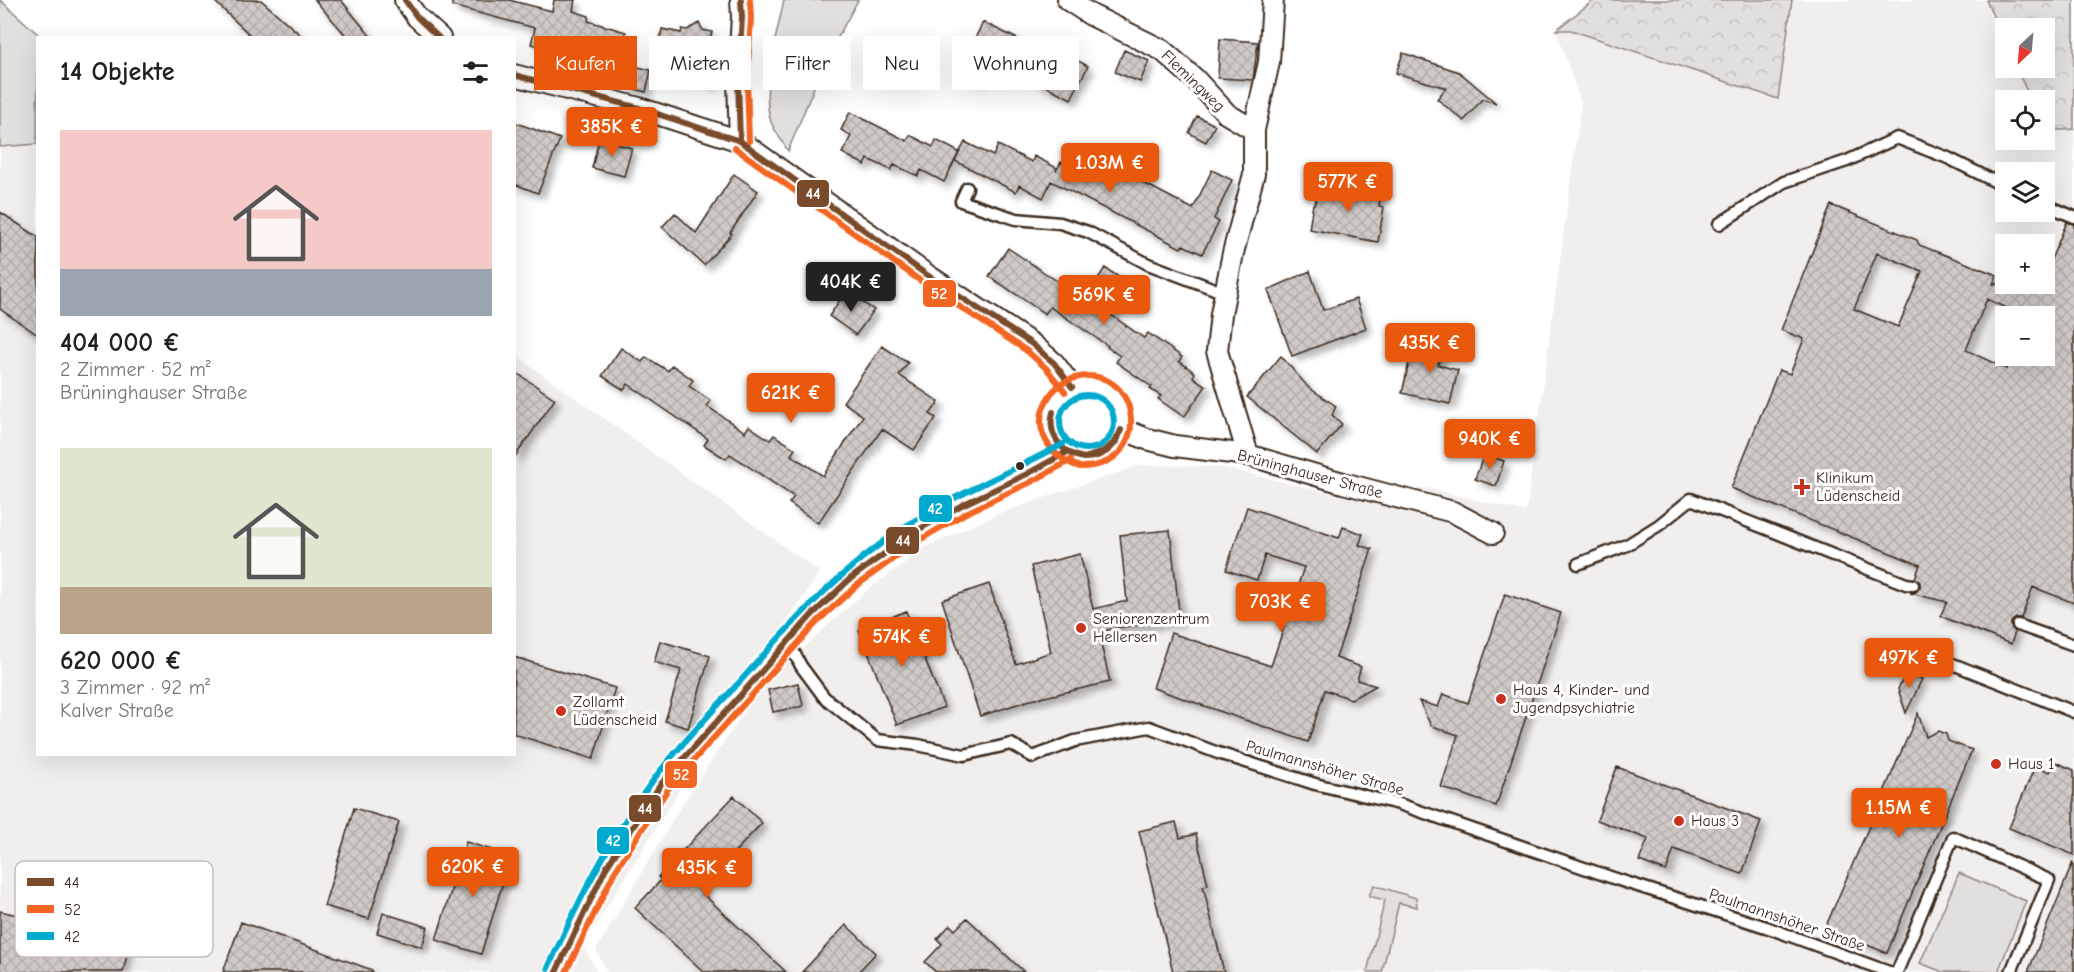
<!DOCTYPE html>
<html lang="de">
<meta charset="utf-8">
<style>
:root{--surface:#fff;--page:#f2f2f2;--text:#202124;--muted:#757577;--accent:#ea580c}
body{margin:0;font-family:"Comic Neue",sans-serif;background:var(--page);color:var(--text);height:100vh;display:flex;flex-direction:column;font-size:22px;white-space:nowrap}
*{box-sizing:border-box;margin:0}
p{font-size:20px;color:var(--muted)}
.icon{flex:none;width:33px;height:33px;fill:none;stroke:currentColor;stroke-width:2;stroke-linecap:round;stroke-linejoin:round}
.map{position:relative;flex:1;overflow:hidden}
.panel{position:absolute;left:36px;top:36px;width:480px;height:720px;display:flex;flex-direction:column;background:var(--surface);border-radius:0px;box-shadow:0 6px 24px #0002}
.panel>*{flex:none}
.hud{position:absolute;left:534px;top:36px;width:570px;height:54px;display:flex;gap:12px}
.needle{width:39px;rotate:206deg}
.controls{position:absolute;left:1995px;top:18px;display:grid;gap:12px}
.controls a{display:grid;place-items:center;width:60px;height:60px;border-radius:0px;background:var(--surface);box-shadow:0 6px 24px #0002;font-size:30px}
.price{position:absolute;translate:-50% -51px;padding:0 14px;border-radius:6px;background:var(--accent);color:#fff;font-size:20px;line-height:39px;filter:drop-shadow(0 2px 3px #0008)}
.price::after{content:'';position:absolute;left:50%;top:36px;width:18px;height:14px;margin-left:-9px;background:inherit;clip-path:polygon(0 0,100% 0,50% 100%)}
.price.selected{background:#222;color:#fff}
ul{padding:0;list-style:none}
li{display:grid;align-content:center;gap:12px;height:318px;padding:0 24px}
li span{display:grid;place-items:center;height:186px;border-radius:0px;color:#555}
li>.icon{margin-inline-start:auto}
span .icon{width:108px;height:108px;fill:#fffc;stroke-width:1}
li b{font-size:26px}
h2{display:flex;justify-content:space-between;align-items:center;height:72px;padding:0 24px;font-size:26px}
.chip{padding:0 21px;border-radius:0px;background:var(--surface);box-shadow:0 6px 24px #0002;font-size:21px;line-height:54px}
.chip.selected{background:var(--accent);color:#fff}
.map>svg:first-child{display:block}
.built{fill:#f1efee;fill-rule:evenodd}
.green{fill:#e2e0de;stroke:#8e857e;stroke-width:1.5}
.forest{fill:url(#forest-crowns);stroke:#8e857e;stroke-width:1.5}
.building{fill:url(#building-cross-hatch);stroke:#3b2a1e;stroke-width:1.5;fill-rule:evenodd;filter:url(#shadow)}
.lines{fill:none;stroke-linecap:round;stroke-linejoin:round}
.lane-casing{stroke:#3b2a1e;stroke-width:15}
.street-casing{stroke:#3b2a1e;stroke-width:24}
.lane{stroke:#fff;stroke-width:10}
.street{stroke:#fff;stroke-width:20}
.bus-1-casing{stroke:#fff;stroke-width:10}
.bus-2-casing{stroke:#fff;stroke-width:10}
.bus-3-casing{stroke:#fff;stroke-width:10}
.bus-1{stroke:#7a4b2a;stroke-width:6}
.bus-2{stroke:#f26522;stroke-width:6}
.bus-3{stroke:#00a9ce;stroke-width:6}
.bus-dot{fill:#3b2a1e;stroke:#fff;stroke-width:2}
.poi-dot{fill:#c8321e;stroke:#fff;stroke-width:2}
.labels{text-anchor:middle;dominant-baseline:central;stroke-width:6;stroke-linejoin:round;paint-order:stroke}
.street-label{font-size:16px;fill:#3b2a1e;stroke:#fff}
.poi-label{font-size:16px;fill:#3b2a1e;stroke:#fff;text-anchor:start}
.key{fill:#fff;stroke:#c4bfbc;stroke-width:1.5}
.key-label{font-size:16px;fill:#3b2a1e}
.line-badge{stroke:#fff;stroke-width:2}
.badge-label{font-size:16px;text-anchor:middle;font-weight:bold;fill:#fff}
</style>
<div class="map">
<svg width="2074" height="972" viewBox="0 0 2074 972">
<defs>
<pattern id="forest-crowns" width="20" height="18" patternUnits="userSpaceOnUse" patternTransform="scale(1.5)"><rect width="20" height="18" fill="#e2e0de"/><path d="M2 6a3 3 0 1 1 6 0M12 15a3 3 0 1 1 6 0" fill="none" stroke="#c3c0be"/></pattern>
<pattern id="building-cross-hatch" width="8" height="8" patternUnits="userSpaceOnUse" patternTransform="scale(1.5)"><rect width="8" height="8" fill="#cfcac7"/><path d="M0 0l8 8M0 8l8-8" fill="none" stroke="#b3aeaa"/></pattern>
<filter id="shadow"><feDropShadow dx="5.5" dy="5.5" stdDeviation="3" flood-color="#0004"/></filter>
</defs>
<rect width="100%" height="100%" fill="#fff"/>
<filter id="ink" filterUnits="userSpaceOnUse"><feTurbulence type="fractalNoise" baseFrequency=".0167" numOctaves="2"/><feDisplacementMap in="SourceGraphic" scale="12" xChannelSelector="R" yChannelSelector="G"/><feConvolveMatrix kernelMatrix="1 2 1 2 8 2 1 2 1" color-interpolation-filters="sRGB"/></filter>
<g filter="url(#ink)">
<path class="built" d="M1594,0H2074V972H607L596,950L683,803L762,685L865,592L926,547L1000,513L1140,465L1221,467L1358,500L1427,488L1526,512L1581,104L1556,30ZM2006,28H2044V68H2006ZM2006,100H2044V140H2006ZM2006,172H2044V212H2006ZM2006,244H2044V284H2006ZM2006,316H2044V356H2006Z
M37,144L38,754H514L515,355L820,572L758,664L583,945L597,972H0V147Z"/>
<path class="green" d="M0,0L41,37L38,38L37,144L0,147Z
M784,0H858L824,63L788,151C783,142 775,132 771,122C760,87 777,35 784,0Z
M1959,873L2026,901L1998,972H1943L1920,963Z
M1374,885L1416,898L1417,907L1399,903L1382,972H1367L1385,900L1369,896Z"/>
<path class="forest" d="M1594,0H1792L1778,99L1571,30H1556Z
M1986,0H2074V129L2045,131L2044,100H2031L2016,68H2044V28H2006L2005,44Z"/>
<path class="building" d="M213,0H261L304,38H253Z
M315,0H341L372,38H348Z
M452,0H509L552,11L554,0H575L573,11L589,16L588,21L626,32L617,65L531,44L535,28L452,6Z
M983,22L1038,49L1042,42L1088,66L1071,99L1003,64L996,78L983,71L978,80L959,71Z
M699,23L703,30L712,32L710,40L714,47L708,51L704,69L713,84L652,72L662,29L681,33L682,29L687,30Z
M1220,39L1258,42L1253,80L1218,78Z
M1124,50L1149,61L1140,82L1115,72Z
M1403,53L1459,72L1496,103L1482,99L1464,121L1437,99L1446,88L1396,73Z
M630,65L651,70L646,92L623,86Z
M850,112L907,141L910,135L933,147L936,140L959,152L944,182L921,170L918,176L894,165L891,170L868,159L865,165L842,153L851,136L841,130Z
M1197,116L1215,125L1206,142L1189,133Z
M514,122L560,139L538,193L514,184Z
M599,139L632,148L624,176L592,168Z
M965,142L993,156L998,145L1032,162L1034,156L1057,168L1056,171L1061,162L1098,181L1108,164L1193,209L1212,170L1232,180L1214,219L1219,222L1202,254L1183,245L1181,248L1051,181L1043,198L1019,185L1016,192L955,161Z
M734,174L758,191L730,233L732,234L704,265L662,227L675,213L696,233Z
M1326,184L1381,194L1379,206L1384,207L1378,242L1309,229L1313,204H1315L1317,195L1324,196Z
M1831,205L1917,240L1919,245L1997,275L1993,284H2019L2038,291L2041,284H2044V276L2067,222L2074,224V603L2033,587L2021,618H2016L2011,622V627L2015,632L2011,644L1940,616L1947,602L1910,593L1916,592L1920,587V582L1915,578L1920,565L1731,488L1779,370L1790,374L1804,339L1781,330ZM1877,253L1922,271L1898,327L1854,309ZM1987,299L2025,316H2044V356H2012L2006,369L1966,350Z
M0,212L38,237V335L0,309Z
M1008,248L1063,285L1068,278L1089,292L1105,268L1131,285L1111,315L1144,338L1148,333L1182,357L1179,361L1195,373L1193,377L1206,386L1184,417L1158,399L1161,396L1150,389L1152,387L1116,362L1120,356L1107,347L1108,346L1050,307L1045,314L989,276Z
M1310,271L1323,310L1356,299L1366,328L1292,356L1268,290Z
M846,291L874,310L856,335L829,316Z
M1418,338L1444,344L1438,365L1458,370L1450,404L1402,393L1410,358L1413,359Z
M882,346L908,363L899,375L939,402L930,414L936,418L914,450L882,429L818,523L789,503L794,497L730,454L726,459L704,445L708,439L628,384L624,390L602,376L621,348L642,362L646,357L668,371L672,365L693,380L689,386L711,401L707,406L745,432L749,426L770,440L774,435L795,449L791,455L823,476L863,416L843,402Z
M1281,356L1308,387L1336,406L1332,415L1342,424L1317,454L1247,397Z
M514,371L555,399L514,458Z
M1484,454L1504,461L1496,486L1475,479Z
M1247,507L1339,538L1343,527L1363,534L1359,545L1372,549L1336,658L1361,667L1357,680L1376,686L1351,699L1325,690L1308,742L1153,688L1171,633L1271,666L1304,567L1265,555L1257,580L1226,570Z
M1170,530L1180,621L1121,627L1098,632L1110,682L1027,701L980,716L942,600L989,584L1016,664L1051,652L1031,566L1080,554L1093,609L1127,601L1120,535Z
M1505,594L1561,613L1496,806L1441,787L1458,735L1431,726L1419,701L1438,707L1443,694L1468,703Z
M906,611L944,707L897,725L859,630Z
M660,641L710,656L688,728L665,721L681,670L654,662Z
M514,657L615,688L593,759L514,734Z
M1906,672L1922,679L1906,713L1898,689Z
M798,683L803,706L773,712L768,690Z
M1918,713L1926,737L1938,731L1946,734L1948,741L1972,750L1887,953L1825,928Z
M2055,762L2074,770V855L2009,828L2035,766L2050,772Z
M1617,767L1761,821L1742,874L1674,849L1666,871L1639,861L1648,839L1597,820Z
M734,796L762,823L699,890L786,972H704L635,908L661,880L658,877Z
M354,808L399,822L369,919L324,906Z
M1176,822L1180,838L1196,834L1208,885L1203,886L1224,972H1173L1139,831Z
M466,842L511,856L481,954L436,940Z
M2073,862L2074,972H2028Z
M0,911L130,941L123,972H0Z
M383,913L428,927L422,947L377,933Z
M967,918L1024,972H936L925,962L942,944L937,939L950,925L955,930Z
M241,922L372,970V972H223Z
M846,925L876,953L858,972H802Z"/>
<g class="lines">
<defs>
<path id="lane" d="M967,188L961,201L1016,219L1060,223L1088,232L1148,264L1225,293
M2044,204L2074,217
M1719,224L1784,182L1847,161L1897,138L1948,158L2006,187
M1578,564L1627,545L1659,525L1691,499L1906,584L1913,585
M2018,625L2074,645
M788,641L801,666L824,697L877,740L918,745L964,755L1011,744L1033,757L1075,741L1149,727L1218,753L1315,784L1399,804L1619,880L1766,927L1889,972
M1945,661L2074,712
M1897,972L1953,837L2049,880L2011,972"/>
<path id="street" d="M405,0L417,17L440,38
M1068,0L1091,15L1162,50L1195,79L1227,114L1254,130
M514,75L639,108L740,141L927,275L1032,344L1054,363L1072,387
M740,141L738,81L742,17L741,0
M1051 422a36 36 0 1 1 72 0a36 36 0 1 1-72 0Z
M1122,429L1147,439L1175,446L1248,455L1343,483L1453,512L1493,533
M1248,455L1217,351L1221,314L1233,253L1254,174V130L1269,62L1273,0
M556,972L593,892L606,868L661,784L772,658L812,615L850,579L911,534L962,505L1027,474L1067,452"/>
</defs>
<use href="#lane" class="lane-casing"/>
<use href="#street" class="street-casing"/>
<use href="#lane" class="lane"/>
<use href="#street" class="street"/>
<defs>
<path id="bus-1" d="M405,0L417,17L439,38
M514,75L639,108L740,141L927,275L1032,344L1054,363L1072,387
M740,141L738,81L742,17L741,0
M1053,412C1047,434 1061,454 1084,458
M1084,458C1102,458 1116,448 1121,430
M1084,458C1101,454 1114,448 1121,430
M556,972L606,868L661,784L812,615L850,579L911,534L962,505L1027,474L1067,452"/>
<path id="bus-2" d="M749,141L747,81L751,18L750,0
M735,148L922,282L1027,351L1047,369L1065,392
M1080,467C1053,459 1032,433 1045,404C1051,391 1060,382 1075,378C1138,361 1157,463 1084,467
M566,972L614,873L668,789L818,621L856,586L916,542L966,513L1031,482L1071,460"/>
<path id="bus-3" d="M1060 422a27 27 0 1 1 54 0a27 27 0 1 1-54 0Z
M548,968C578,902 610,837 654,779C681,743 714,710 744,677C793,621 843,567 906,526C956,494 1011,472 1063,444"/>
</defs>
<use href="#bus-1" class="bus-1-casing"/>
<use href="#bus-2" class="bus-2-casing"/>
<use href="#bus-3" class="bus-3-casing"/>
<use href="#bus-1" class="bus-1"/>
<use href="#bus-2" class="bus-2"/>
<use href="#bus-3" class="bus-3"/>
</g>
</g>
<circle class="bus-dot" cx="1020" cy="466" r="5"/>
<g class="poi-dot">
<path d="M1799 478h6v6h6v6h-6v6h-6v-6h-6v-6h6z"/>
<circle cx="1081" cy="628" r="6"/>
<circle cx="1501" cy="699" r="6"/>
<circle cx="561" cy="711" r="6"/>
<circle cx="1996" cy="764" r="6"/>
<circle cx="1679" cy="821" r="6"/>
</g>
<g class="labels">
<g class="street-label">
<text transform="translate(1193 81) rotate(44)">Flemingweg</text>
<text transform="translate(1310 474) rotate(15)">Brüninghauser Straße</text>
<text transform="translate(1325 768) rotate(16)">Paulmannshöher Straße</text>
<text transform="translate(1787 920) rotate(19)">Paulmannshöher Straße</text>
</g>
<g class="poi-label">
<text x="1816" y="478">Klinikum<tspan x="1816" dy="18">Lüdenscheid</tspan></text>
<text x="1093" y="619">Seniorenzentrum<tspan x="1093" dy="18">Hellersen</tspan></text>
<text x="1513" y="690">Haus 4, Kinder- und<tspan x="1513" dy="18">Jugendpsychiatrie</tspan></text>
<text x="573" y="702">Zollamt<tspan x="573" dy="18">Lüdenscheid</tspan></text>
<text x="2008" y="764">Haus 1</text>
<text x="1691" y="821">Haus 3</text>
</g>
</g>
<rect x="15" y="861" width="198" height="96" rx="9" class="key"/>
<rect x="27" y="878" width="27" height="8" fill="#7a4b2a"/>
<rect x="27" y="905" width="27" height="8" fill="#f26522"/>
<rect x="27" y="932" width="27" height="8" fill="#00a9ce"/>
<g class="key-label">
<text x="64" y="888">44</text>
<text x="64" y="915">52</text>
<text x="64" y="942">42</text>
</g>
<g class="line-badge">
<rect x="796" y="179" width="34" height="29" rx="6" fill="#7a4b2a"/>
<rect x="922" y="279" width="35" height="29" rx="6" fill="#f26522"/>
<rect x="918" y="494" width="35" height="29" rx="6" fill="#00a9ce"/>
<rect x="885" y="526" width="35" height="29" rx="6" fill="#7a4b2a"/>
<rect x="664" y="760" width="34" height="29" rx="6" fill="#f26522"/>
<rect x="628" y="794" width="34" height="29" rx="6" fill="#7a4b2a"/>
<rect x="596" y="826" width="34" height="29" rx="6" fill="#00a9ce"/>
</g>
<g class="badge-label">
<text x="813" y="199">44</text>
<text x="939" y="299">52</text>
<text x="935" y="514">42</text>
<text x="903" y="546">44</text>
<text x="681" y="780">52</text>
<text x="645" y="814">44</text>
<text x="613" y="846">42</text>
</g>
</svg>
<div class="controls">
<a><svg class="needle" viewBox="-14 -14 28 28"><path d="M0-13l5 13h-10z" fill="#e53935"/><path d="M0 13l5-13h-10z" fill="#757577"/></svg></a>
<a><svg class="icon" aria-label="locate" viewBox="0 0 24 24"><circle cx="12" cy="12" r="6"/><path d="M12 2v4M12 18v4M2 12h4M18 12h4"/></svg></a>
<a><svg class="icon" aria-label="layers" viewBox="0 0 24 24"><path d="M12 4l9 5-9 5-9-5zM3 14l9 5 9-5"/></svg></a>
<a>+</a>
<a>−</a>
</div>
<b class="price" style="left:612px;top:158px">385K €</b>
<b class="price" style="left:1110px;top:194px">1.03M €</b>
<b class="price" style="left:1348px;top:213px">577K €</b>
<b class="price selected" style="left:851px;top:313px">404K €</b>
<b class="price" style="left:1104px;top:326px">569K €</b>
<b class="price" style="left:1430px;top:374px">435K €</b>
<b class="price" style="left:791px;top:424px">621K €</b>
<b class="price" style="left:1490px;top:470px">940K €</b>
<b class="price" style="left:1281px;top:633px">703K €</b>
<b class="price" style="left:902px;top:668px">574K €</b>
<b class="price" style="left:1909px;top:689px">497K €</b>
<b class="price" style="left:1899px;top:839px">1.15M €</b>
<b class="price" style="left:473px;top:898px">620K €</b>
<b class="price" style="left:707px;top:899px">435K €</b>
<div class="hud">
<a class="chip selected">Kaufen</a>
<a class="chip">Mieten</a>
<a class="chip">Filter</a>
<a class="chip">Neu</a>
<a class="chip">Wohnung</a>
</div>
<section class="panel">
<h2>14 Objekte<svg class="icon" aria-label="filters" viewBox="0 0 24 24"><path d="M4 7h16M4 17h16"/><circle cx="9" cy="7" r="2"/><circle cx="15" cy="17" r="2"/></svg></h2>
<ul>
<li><span style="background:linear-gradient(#f6c9c9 75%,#9aa5b1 0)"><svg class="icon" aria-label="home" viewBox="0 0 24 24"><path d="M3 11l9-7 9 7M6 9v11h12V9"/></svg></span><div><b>404 000 €</b><p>2 Zimmer · 52 m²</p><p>Brüninghauser Straße</p></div></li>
<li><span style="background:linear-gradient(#dfe7d0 75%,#b9a48a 0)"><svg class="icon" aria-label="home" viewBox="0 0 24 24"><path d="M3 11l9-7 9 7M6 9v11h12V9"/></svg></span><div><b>620 000 €</b><p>3 Zimmer · 92 m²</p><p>Kalver Straße</p></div></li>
</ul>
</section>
</div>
